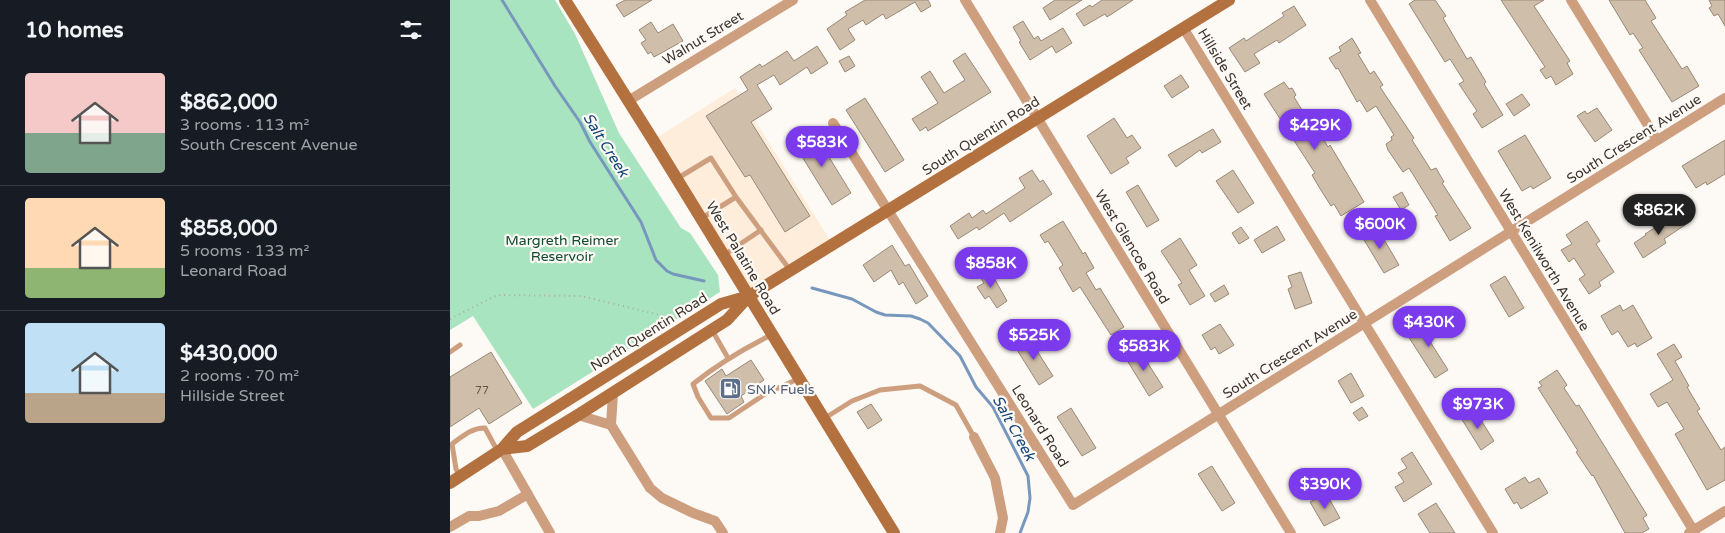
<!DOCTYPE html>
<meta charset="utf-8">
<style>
:root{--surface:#171b24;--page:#242831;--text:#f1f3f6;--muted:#9ea1a6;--line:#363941;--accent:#7c3aed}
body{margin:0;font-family:"Varela Round",sans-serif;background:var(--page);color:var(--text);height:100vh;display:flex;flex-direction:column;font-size:19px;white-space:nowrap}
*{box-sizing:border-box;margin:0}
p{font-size:16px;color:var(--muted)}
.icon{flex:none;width:28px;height:28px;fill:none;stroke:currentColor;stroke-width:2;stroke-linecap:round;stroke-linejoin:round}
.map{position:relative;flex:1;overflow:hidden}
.drawer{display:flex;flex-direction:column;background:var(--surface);width:450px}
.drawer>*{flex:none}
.price{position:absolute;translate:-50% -42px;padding:0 11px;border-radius:18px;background:var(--accent);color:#fff;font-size:16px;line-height:32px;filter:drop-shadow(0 1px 2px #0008)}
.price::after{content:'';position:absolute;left:50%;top:30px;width:15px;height:11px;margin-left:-8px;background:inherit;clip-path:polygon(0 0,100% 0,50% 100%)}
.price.current{background:#222;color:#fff}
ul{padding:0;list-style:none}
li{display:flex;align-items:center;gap:15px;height:125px;padding:0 25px}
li+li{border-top:1px solid var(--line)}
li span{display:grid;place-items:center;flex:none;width:140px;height:100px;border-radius:5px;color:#555}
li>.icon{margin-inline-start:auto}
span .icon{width:60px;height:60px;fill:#fffc;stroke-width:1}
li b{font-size:21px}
h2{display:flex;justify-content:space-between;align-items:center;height:60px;padding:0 25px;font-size:21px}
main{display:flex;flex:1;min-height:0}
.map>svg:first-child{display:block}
.commercial{fill:#fdedda}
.green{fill:#a8e4c0}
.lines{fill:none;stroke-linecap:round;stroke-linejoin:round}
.stream{stroke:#7797bd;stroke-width:3}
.building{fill:#cfbeaa;stroke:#998976}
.path{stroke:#b0aba5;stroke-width:2;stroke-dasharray:1 4;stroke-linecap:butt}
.service{stroke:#cd9f7f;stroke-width:5}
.minor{stroke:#cd9f7f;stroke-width:10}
.secondary{stroke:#b47140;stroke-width:12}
.labels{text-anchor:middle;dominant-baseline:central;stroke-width:4.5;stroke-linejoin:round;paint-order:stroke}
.number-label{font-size:11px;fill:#5f564b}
.street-label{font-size:14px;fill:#3a332b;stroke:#fdf9f5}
.park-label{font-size:14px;fill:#114b2f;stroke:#fdf9f5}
.service-label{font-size:14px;fill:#4e5e75;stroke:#fdf9f5;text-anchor:start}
.water-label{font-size:15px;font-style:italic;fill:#14467a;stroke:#fdf9f5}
</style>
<main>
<section class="drawer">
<h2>10 homes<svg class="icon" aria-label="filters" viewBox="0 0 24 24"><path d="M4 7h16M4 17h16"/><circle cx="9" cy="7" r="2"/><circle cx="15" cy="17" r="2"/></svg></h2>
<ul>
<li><span style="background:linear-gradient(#f6c9c9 60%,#7fa58c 0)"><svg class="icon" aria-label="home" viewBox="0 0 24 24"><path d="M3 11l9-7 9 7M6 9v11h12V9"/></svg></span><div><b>$862,000</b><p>3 rooms · 113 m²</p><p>South Crescent Avenue</p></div></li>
<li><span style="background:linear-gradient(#ffd9b3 70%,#8fb573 0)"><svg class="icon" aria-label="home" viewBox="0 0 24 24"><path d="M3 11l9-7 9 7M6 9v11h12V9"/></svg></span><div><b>$858,000</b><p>5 rooms · 133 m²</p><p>Leonard Road</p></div></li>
<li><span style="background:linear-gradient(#bfe0f5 70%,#b9a48a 0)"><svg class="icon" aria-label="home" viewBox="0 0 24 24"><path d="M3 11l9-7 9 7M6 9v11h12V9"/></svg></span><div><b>$430,000</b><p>2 rooms · 70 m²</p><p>Hillside Street</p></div></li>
</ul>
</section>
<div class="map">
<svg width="1275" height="533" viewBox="0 0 1275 533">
<rect width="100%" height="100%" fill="#fdf9f5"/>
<path class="commercial" d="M285,88L383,245L299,296L203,140Z"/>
<path class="green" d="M0,0H105L125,34L169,133L231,228L240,233L268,275L270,292L83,409L23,316L0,330Z"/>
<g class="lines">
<path class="stream" d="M52,0L105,86L130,122L140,142L191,222L206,260L217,271L223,274L254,281
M362,288L402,299L426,312L435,315L461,316L470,319L478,323L510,356L526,387L543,407L578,476L580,498L578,512L570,533"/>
</g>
<path class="building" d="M175,0H202L174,17L166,5Z
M415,0H478L481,6L471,12L465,2L436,19L433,14L416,25L413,20L398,29L405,40L390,50L377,29L397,15L395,12Z
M605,0H632L600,20L593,8Z
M652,0H683L657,17L655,14L634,26L626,14L640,5L642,7Z
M965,0H985L996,16L993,18L1017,59L1021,57L1036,82L1034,84L1053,115L1032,128L1023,114L1027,111L1009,84L1014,81L1000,59L995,62L959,4Z
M1051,0H1094L1084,6L1120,61L1117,63L1123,74L1106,85L1101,76L1096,79L1090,70L1095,67Z
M1159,0H1195L1206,18L1201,21L1232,69L1237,66L1249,86L1222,102L1189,50L1193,48L1183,33L1180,35Z
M1259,0H1275V26L1268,14L1264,16L1259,8L1262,6Z
M844,6L856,25L829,43L827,40L804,54L810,63L795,72L779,48L794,38L796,41L834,16L832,13Z
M573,21L584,39L588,36L591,41L613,28L622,43L606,53L602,46L580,60L569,42L571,41L563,27Z
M201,22L208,33L223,24L233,41L204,57L201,52L198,54L191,43L196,40L189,30Z
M902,38L911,53L908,54L920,74L924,71L933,85L930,87L964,138L962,140L981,170L986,168L994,182L992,183L1021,228L1000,241L985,216L988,215L959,168L953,172L938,150L936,144L942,140L941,137L944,135L926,106L917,112L910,100L907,102L888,68L886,69L879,58L891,51L889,47Z
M367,46L378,63L361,74L357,67L330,85L324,75L307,85L322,109L301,122L360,216L335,232L300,175L295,177L256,116L298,90L290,77L310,64L312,67L337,51L344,61Z
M515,53L541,92L478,131L476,127L470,131L462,119L488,103L471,77L480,71L494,93L515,80L503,61Z
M399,56L405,66L395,72L389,61Z
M731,75L739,87L722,98L714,86Z
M834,82L839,89L842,88L846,95L844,97L855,115L858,113L878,147L880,145L914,202L891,216L884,204L881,206L869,187L862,175L865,173L814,94Z
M1072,94L1080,105L1064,116L1056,104Z
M415,98L454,160L435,172L396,110Z
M1147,108L1162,130L1145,142L1127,116L1135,111L1137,114Z
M664,118L677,138L682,135L691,148L676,158L679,163L661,174L637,136Z
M763,129L771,142L752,153L750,150L726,167L718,155Z
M363,131L401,193L382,205L343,142Z
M1075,135L1101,178L1083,189L1081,186L1072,191L1048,151Z
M1275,140V174L1257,185L1256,182L1246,188L1232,166Z
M582,170L590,182L593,180L602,194L560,222L554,213L529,230L527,227L508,239L500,226L519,213L522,218L533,210L536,214L575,188L569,178Z
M783,170L804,203L788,213L766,181Z
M688,185L709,220L697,227L676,192Z
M952,192L959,205L951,210L943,197Z
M1228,213L1235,225L1214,239L1216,243L1193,258L1184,243L1196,235L1195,234Z
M613,221L633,254L635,252L644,268L636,273L646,290L650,288L674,327L661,335L630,287L623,292L609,268L613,265L598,241L595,243L590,235Z
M1137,221L1150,241L1146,244L1164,272L1149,282L1151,286L1139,294L1129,279L1135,275L1124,258L1119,262L1111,250L1122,244L1116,235Z
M827,226L835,240L812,253L804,240Z
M926,226L949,265L934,273L911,235Z
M791,227L799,238L789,244L782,233Z
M730,238L747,265L739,270L755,296L740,305L728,285L732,283L711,251Z
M442,245L455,266L459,264L478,296L466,304L453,282L449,285L441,270L424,282L413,265Z
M539,269L557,301L547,308L539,296L535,299L527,287L534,283L529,275Z
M851,272L862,303L845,309L838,289L842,287L838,276Z
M1055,276L1074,308L1059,317L1040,285Z
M774,285L779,294L765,302L760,294Z
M1170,305L1173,311L1183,305L1202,338L1187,347L1185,343L1178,347L1168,331L1162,335L1151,316Z
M985,320L992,332L979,340L998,370L985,378L958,336Z
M770,324L784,345L769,354L765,347L761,350L752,335Z
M578,337L603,376L589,385L564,345Z
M1224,344L1232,357L1225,361L1239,386L1237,387L1250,409L1247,411L1271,450L1275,447V480L1257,490L1225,434L1234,429L1217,402L1208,407L1200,394L1223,380L1207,354Z
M688,348L713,387L699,396L675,357Z
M41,352L72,403L39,424L29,408L0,427V377Z
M301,360L314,380L291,396L294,402L277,414L255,381L272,369L276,376Z
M1107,370L1117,385L1114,388L1126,406L1129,405L1197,515L1193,518L1199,529L1192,533H1175L1143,475L1142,476L1126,452L1128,451L1088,388L1092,386L1089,382Z
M901,373L914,396L901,403L888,381Z
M421,404L432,420L418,429L407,412Z
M912,407L918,416L909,421L903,413Z
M621,408L646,448L632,456L607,417Z
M1024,409L1044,441L1031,450L1011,418Z
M962,452L982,484L954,502L945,487L954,482L948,473L957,468L951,459Z
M762,466L785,503L772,511L748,474Z
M1075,477L1079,483L1089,478L1098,493L1071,509L1067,502L1064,504L1055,489Z
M876,493L890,518L874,526L860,502Z
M986,503L1005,533H980L968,514Z"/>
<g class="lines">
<path class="path" d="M0,319L47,295L131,296L223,318"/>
<path class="service" d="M228,178L261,158L286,197
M252,218L286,197L340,270
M274,255L311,230
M262,330L278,358
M321,335C293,349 268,364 243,384L248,397L261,418H279L315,394L348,379
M0,352L10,345
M375,418L402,401L430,390L470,386L506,405L524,437
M10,476L6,469L2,444C13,436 21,428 35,428L48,452"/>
<path class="minor" d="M515,0L841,533
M920,0L1245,533
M1121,0L1207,140
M734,29L1043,533
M178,101L343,0
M383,123L623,505L1275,98
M163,393L161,425L200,488L212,498L243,513L265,521L273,533
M128,415L161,425
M524,437L545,478L553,518L550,533
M52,449L100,533
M0,527L19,516H29L49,511L78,494
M1239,533L1275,511"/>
<path class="secondary" d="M115,0L203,140L444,533
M52,449L77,446L128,415L277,320L299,296
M0,483L52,449L67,432L271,304L299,296L779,0"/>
</g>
<defs>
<symbol id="fuel-square" viewBox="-11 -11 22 22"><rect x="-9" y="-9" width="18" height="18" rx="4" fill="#5c6f8a" stroke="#fdf9f5"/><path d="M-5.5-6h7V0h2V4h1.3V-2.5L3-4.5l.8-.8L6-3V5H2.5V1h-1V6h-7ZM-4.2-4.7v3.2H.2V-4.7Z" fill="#fff"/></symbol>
</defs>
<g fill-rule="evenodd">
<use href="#fuel-square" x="268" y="376" width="25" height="25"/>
</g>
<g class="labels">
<g class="number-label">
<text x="32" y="390">77</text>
</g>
<g class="street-label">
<text transform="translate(253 38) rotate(-31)">Walnut Street</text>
<text transform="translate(775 69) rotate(59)">Hillside Street</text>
<text transform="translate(531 136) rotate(-32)">South Quentin Road</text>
<text transform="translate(1184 139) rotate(-32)">South Crescent Avenue</text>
<text transform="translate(682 247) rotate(59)">West Glencoe Road</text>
<text transform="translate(293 258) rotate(59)">West Palatine Road</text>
<text transform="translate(1094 260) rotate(59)">West Kenilworth Avenue</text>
<text transform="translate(199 332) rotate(-32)">North Quentin Road</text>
<text transform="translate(840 354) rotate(-32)">South Crescent Avenue</text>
<text transform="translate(590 426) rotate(58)">Leonard Road</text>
</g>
<g class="park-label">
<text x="112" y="240">Margreth Reimer<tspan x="112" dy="16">Reservoir</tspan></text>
</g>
<g class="service-label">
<text x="297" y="389">SNK Fuels</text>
</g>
<g class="water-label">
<text transform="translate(156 145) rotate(58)">Salt Creek</text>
<text transform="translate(564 428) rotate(61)">Salt Creek</text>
</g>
</g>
</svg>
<b class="price" style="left:865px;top:151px">$429K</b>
<b class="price" style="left:372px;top:168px">$583K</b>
<b class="price current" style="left:1209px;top:236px">$862K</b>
<b class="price" style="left:930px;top:250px">$600K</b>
<b class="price" style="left:541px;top:289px">$858K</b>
<b class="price" style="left:979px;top:348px">$430K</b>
<b class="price" style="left:584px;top:361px">$525K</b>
<b class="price" style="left:694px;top:372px">$583K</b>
<b class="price" style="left:1028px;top:430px">$973K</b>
<b class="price" style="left:875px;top:510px">$390K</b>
</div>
</main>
